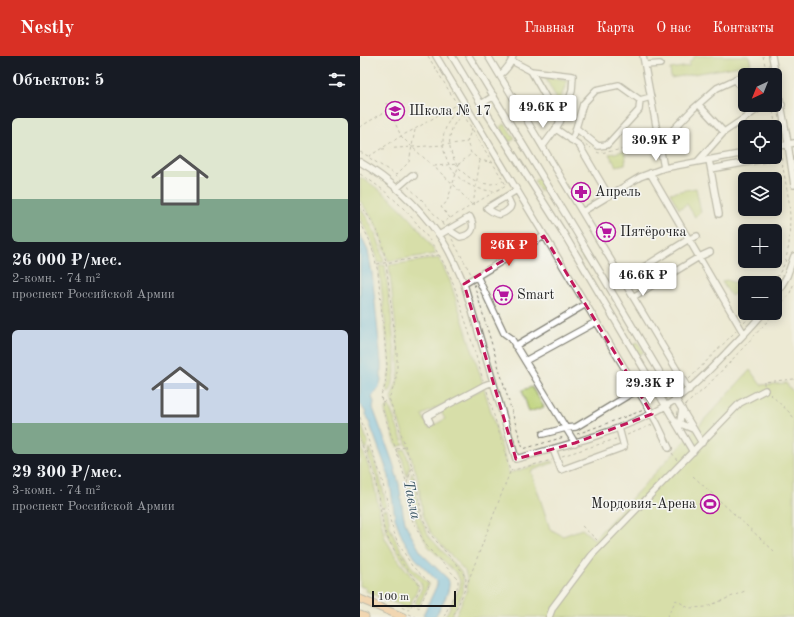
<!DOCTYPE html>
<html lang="ru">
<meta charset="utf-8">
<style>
:root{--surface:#171b24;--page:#20242c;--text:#f1f3f6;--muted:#9ea1a6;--accent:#d93025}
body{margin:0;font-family:"Old Standard TT",serif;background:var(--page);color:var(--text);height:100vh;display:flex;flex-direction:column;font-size:15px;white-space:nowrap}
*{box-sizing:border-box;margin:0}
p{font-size:13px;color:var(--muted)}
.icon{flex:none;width:22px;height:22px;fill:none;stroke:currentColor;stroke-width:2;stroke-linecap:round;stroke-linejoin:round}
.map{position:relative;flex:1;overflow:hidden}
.drawer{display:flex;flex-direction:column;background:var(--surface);width:360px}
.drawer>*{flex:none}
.needle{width:26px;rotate:223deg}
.fabs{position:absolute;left:378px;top:12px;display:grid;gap:8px}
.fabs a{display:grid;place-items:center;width:44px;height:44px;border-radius:6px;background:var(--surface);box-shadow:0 2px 10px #0003;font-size:20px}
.scale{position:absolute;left:12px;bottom:10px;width:84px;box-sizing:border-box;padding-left:4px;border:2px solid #1c1c1c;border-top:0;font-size:11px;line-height:14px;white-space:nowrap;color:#1c1c1c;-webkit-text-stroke:3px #f6f6f2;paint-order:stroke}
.price{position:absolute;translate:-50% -34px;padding:0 9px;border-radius:4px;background:#fff;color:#222;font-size:13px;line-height:26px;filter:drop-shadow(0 1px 2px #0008)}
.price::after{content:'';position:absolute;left:50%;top:24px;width:12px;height:9px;margin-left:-6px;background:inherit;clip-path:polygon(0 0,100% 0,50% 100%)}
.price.selected{background:var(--accent);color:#fff}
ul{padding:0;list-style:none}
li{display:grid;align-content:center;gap:8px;height:212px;padding:0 12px}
li span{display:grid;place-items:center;height:124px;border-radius:6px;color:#555}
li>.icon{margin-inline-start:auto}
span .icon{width:72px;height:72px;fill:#fffc;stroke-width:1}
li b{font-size:17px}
h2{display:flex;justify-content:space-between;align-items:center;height:48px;padding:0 12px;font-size:17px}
header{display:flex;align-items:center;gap:24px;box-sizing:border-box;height:56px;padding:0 20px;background:var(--accent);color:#fff}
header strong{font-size:19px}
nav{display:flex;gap:22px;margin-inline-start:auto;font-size:14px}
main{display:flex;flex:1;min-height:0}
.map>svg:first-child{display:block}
.green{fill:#bcd175;stroke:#6c7648}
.water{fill:#6fbeea;stroke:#466d83}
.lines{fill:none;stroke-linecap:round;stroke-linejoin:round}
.minor-casing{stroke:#848378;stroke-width:8}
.major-casing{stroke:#848378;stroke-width:9}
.path{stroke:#848378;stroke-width:1;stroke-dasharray:3 3;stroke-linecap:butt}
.minor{stroke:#fff;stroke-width:5.5}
.major{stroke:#f7be87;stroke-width:7}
.marked{fill:none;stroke:#c2185b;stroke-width:3;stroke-dasharray:8 5;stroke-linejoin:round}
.labels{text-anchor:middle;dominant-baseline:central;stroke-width:3;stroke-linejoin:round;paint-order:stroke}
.poi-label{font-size:14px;fill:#1c1c1c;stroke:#f6f6f2;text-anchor:start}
.water-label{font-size:15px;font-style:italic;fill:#395564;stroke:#f6f6f2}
</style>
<header>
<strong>Nestly</strong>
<nav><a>Главная</a><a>Карта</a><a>О нас</a><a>Контакты</a></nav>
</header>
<main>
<section class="drawer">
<h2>Объектов: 5<svg class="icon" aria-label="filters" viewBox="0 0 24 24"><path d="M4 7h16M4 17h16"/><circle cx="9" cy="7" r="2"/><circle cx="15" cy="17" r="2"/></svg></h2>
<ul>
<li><span style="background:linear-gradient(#dfe7d0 65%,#7fa58c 0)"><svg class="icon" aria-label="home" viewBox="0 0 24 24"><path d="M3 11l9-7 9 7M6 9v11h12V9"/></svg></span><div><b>26 000 ₽/мес.</b><p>2-комн. · 74 m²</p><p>проспект Российской Армии</p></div></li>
<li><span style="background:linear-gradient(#c9d6e8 75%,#7fa58c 0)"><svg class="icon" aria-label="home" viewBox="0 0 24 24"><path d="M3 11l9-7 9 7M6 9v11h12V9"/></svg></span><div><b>29 300 ₽/мес.</b><p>3-комн. · 74 m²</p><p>проспект Российской Армии</p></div></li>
</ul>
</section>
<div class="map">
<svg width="434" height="561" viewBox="0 0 434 561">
<rect width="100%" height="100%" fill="#f6f6f2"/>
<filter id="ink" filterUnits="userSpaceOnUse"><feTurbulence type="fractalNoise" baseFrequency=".025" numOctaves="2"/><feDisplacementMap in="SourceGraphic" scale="8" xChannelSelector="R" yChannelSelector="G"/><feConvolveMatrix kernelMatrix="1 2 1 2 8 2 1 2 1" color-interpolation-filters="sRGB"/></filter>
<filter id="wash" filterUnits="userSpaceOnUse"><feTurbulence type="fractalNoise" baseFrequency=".012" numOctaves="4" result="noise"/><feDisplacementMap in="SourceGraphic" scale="16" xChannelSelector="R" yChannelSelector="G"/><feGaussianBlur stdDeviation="0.9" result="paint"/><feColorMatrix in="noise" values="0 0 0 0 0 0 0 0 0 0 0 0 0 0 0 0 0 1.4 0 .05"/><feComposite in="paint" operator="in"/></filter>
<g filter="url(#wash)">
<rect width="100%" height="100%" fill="#edead4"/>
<path class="green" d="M335,0H389L391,8L311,22L310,13L329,10V7Z
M185,21L207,25L199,47Z
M145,68L155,83L149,86L140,71Z
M264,95L266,102L265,108L256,110L249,98Z
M0,121C31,139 58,167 76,198L28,205L23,187L17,172L10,159L0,145Z
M179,122L185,132L180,135L174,125Z
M336,132L341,156L335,161L327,148L319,153L310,137Z
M0,151C12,170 20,183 24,206L18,207L15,196L10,181L0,163Z
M221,190L229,203L224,206L216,194Z
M79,202L90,225L123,328L62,359L69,372L85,363L80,354L124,332L149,417L192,405L193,407L171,415L190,473L203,480L222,473L234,483L390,314L401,329L426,327L434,337V561H95L107,534V524L105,515L72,479L63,459L57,419L31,342L37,326L39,317L38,293L29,209Z
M25,209L31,258L35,298V317L32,331L29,337L26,331L28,326L30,312L19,210Z
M366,224L376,227L381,234L371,240L362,226Z
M278,286L284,296L278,299L272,289Z
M172,331L184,351L169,356L162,334Z
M29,349L44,389L37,391L25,355Z
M0,365L8,387L6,394L0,379Z
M0,387L13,423L23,474L25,482L36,501L58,529V532L49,551L47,552L6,535V532L0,530Z
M10,392C17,412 23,430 26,450L23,451L21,449L17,423L8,400Z
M45,393L50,410L47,421L40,394Z
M52,416L54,421L59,455L53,456L49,429Z
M27,453L30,471L35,483L50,509L68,527V529L59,550L55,547L62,532L61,527L45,508L31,485L26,473L22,454Z
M59,458L65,471L69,480L101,516C109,531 97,548 91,561H85L100,531V525L97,518L69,491L58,471L54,459Z"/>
<path class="water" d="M0,178L8,195L12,217L21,307V324L19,331L12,341L14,346L13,352L33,407L39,428L43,457L46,469L51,479L62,498L88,523C93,532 80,552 75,561H67L63,559L77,529V525L74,522L55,502L42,481L35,462L29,420L5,355L1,350L0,345Z"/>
</g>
<g filter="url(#ink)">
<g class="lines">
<defs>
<path id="minor" d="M76,0L288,351L297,367L309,392
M92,0L121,48L204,178L333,396
M109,0L215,174L342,387
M128,0L222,156L329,334
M283,0L304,112
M412,0L427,81L434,129
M152,5L171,15L213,20L212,35L204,58L197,71L183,90
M285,9L300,8
M171,15L200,66
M140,19C146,14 151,8 153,0
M385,19L415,13
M375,23L385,38
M280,44L291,41
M121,48L134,40
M339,49L364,76L404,49
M410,49H422
M196,73L219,89L249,140
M298,81L309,78L333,53L357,32L385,19
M211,84L214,79L223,48L236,34L259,29L280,44L279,54L247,89L238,90L216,72
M415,91L434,87
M349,104L359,158
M338,105L364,76
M0,106C31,124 58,150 79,179C89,193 97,211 104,228L156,403C202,390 248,379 291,358C322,343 343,321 366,297C378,284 392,271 403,257
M351,113L405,103V101
M290,117L384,278
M37,132L52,119L54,120
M147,140L151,149L150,152C141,161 137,160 127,152L157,134
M222,156L280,121L304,112L385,97
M79,179L110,161C116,172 112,179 100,181L89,174
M117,220L144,277L151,282L215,387
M263,224L329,183L337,180
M104,228L184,180
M273,241L339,201L350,196
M415,241L427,220L434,200
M155,290L226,248
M165,305L236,266
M70,366L67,360L125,329L133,326
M316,366L333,373
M319,371L322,353
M183,378L206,372L216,371L277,334
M193,393L201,414L264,391L259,372
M189,561L193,551L232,499L380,347L405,334"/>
<path id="major" d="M0,543L43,561
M0,559L5,561"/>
</defs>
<use href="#minor" class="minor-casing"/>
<use href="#major" class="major-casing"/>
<path class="path" d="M68,0L97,48
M403,0L405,9
M26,47L41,80L52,91L93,128L112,149
M97,48L146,129L82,167L63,145L36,119L8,101L41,80L55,73Z
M99,51C92,59 87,67 84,77C82,85 83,94 86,101C93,123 113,135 136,135
M413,55L418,84
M103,58C98,63 93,68 91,76C84,100 105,128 130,128C134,128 139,126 143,125
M0,71L28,54
M112,72L107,86L111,97L120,104L133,107
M225,88L231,92
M22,93L83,89L107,86
M0,96L8,100
M237,96L239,97L272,92L293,87
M74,110L99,108L111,98
M0,118C41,143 71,179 91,222C95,231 98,242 101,251C109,275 116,300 123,324
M36,119L49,106L55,74
M0,148L15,170L22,186L26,207L37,297V316L35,328L29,342L55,419L62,461L71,479L102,515L106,523L105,533L93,561
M113,149L120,104
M90,162L81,151L87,146L99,108
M0,166L9,183L13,195L18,216L27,309L25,330L21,339L23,354L47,428L51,458L53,466L58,475L68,492L98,523V527L97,532L84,561
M82,167L84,171
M92,183L111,218
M17,208L79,199
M414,227L425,207L429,189L430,161L429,145L420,95
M114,228L163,393L204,381
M415,256L430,237L434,227
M384,267L392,257
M329,323L376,275
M404,329V326L434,323
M127,335L150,415L192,404
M410,338L429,356L434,362
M22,346L29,344
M325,349L343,334L371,305L415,257
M0,361L21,420L28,449L30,464L37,485L52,510L70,527L59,552L53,548
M217,378L284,354
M267,379L292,369
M0,384L15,421L24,473L29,485L44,510L60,529V532L50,553L48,554L41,551
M36,393L45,391
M7,397L10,389
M312,397L317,404
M202,400L256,383
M333,420L414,495
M47,427L52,411
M21,452H27
M52,458L60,456
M222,470L237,484
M106,531L150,416
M49,558L56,561
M307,561L316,544L329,552L346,551L385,535"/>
<use href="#minor" class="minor"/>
<use href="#major" class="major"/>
</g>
</g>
<path d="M0 0H434V561H0ZM184,180L292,358L215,387L156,403L104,228Z" fill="#edead4" fill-opacity=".55" fill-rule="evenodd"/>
<path class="marked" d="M184,180L292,358L215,387L156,403L104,228Z"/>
<defs>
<symbol id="school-ring" viewBox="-11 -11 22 22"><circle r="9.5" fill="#f6f6f2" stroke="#b5179e" stroke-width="1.5"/><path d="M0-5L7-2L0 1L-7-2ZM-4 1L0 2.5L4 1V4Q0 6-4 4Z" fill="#b5179e"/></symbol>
<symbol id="pharmacy-ring" viewBox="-11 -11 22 22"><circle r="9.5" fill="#f6f6f2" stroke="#b5179e" stroke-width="1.5"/><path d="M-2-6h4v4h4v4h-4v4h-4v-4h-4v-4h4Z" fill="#b5179e"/></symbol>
<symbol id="supermarket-ring" viewBox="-11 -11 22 22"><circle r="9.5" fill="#f6f6f2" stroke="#b5179e" stroke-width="1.5"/><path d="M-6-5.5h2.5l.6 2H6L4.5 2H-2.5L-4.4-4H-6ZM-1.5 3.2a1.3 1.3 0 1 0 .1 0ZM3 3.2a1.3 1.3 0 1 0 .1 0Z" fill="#b5179e"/></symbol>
<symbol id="stadium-ring" viewBox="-11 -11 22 22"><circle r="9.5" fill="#f6f6f2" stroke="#b5179e" stroke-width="1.5"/><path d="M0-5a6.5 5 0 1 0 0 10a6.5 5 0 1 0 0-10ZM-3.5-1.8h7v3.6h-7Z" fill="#b5179e"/></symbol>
</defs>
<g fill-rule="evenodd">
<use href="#school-ring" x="24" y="44" width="22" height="22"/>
<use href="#pharmacy-ring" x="210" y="125" width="22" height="22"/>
<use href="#supermarket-ring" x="235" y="165" width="22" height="22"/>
<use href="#supermarket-ring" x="132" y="228" width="22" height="22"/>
<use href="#stadium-ring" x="339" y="437" width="22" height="22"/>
</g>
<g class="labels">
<g class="poi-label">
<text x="49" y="55">Школа № 17</text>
<text x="235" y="136">Апрель</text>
<text x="260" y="176">Пятёрочка</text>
<text x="157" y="239">Smart</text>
<text x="336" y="448" text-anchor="end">Мордовия-Арена</text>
</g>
<g class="water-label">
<text transform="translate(51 444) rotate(78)">Тавла</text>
</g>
</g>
</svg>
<div class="fabs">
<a><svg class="needle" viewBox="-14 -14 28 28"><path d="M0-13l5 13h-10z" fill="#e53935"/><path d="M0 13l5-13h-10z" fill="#9ea1a6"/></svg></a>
<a><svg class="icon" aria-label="locate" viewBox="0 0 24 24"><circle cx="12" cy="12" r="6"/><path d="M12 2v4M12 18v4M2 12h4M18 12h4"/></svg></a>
<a><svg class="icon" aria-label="layers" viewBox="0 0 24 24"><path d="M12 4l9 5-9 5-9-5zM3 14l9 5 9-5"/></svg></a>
<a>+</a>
<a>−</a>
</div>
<div class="scale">100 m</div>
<b class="price" style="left:183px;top:73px">49.6K ₽</b>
<b class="price" style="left:296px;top:106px">30.9K ₽</b>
<b class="price selected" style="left:149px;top:211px">26K ₽</b>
<b class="price" style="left:283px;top:241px">46.6K ₽</b>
<b class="price" style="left:290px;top:349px">29.3K ₽</b>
</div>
</main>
